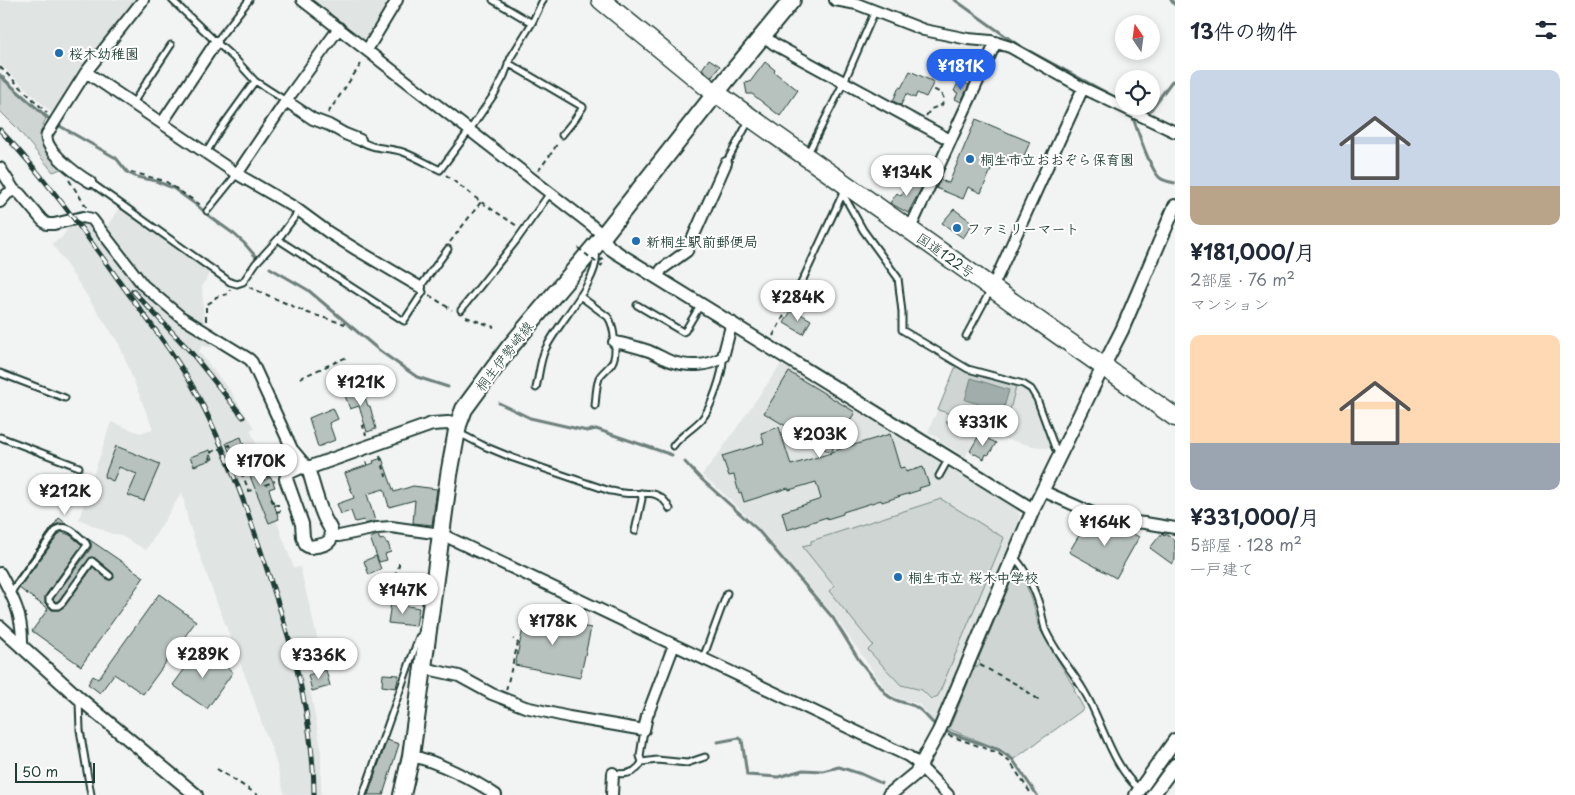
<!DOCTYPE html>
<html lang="ja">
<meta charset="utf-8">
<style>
:root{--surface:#fff;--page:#f2f2f3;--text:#1f2937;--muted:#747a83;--accent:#2563eb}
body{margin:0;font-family:"Playpen Sans","Klee One",sans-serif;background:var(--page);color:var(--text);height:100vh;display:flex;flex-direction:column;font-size:19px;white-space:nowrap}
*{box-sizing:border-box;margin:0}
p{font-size:16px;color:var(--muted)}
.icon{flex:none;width:28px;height:28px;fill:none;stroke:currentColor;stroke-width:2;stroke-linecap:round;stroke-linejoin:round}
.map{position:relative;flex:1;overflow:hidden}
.drawer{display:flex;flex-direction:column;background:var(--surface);width:400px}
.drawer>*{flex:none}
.needle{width:32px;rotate:347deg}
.controls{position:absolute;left:1115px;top:15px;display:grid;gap:10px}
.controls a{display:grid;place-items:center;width:45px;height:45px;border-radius:50%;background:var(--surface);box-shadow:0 2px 8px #0003;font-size:25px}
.scale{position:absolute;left:15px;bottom:12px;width:80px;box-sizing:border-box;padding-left:5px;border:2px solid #1f3d34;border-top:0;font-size:14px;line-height:18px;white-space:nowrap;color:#1f3d34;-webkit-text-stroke:4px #fff;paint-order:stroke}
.price{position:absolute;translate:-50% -42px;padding:0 11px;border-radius:18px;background:#fff;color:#222;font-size:16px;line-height:32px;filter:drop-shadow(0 1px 2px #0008)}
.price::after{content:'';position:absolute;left:50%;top:30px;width:15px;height:11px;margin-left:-8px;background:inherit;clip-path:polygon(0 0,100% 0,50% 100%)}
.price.on{background:var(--accent);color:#fff}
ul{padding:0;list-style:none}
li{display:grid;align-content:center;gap:10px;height:265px;padding:0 15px}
li span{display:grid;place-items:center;height:155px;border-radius:10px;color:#555}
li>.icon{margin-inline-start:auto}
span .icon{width:90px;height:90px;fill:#fffc;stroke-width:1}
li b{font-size:21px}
h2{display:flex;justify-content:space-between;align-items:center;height:60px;padding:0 15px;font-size:21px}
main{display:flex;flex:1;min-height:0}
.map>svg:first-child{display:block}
.built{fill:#e0e4e3}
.green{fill:#ced5d3;stroke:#768984}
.water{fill:#a1adaa;stroke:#6d807b}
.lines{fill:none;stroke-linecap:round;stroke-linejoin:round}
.stream{stroke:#6d807b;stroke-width:3}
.building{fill:#b7c1bd;stroke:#1f3d34}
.service-casing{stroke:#1f3d34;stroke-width:9}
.minor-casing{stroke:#1f3d34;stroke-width:14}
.tertiary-casing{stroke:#1f3d34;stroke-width:16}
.primary-casing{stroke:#1f3d34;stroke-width:20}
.trunk-casing{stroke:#1f3d34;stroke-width:21}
.path{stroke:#1f3d34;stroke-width:2;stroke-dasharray:5 4;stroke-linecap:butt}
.service{stroke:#fff;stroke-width:5}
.minor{stroke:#fff;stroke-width:10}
.tertiary{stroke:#fff;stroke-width:12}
.primary{stroke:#fff;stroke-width:16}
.trunk{stroke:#fff;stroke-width:18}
.rail-casing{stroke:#1f3d34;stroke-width:5}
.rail{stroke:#fff;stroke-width:3;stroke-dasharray:9;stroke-linecap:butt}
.path-bridge{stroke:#1f3d34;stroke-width:2;stroke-dasharray:5 4;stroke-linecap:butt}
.poi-dot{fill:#1f6fb2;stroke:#fff;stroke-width:2}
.labels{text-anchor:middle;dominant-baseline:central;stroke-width:4;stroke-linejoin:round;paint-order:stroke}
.poi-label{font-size:14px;font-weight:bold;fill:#1f3d34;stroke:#fff;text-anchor:start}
.street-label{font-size:14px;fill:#1f3d34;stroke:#fff}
</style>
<main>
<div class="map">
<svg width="1175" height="795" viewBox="0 0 1175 795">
<rect width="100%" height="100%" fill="#f2f3f3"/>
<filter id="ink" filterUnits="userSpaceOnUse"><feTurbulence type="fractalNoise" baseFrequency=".02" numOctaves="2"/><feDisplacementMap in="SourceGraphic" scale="10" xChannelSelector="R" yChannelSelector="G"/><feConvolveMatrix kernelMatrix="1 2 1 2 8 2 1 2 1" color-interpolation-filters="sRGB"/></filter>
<g filter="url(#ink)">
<path class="built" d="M0,0H136L79,69L52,113L0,64Z
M312,0H392L368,41H363Z
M120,207L210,271L202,287L204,325L183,312L147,281L107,226Z
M85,222L89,223L138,286L148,297L175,319L217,346L207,347L202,345L199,352L231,392L254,428L250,430L262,456L255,459L267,489H269L272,498L271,499L278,519L276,520L294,568L300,567L325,670L307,674L321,748V795H285L273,752L263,727L251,691L213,592L188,521L182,492L146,550L118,534H112L79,519L111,422L140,433L153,429L119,344L52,243L62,238L69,226Z
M781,364L1017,509L1020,516L1011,541L934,722L919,704L894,697L885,688L832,613L758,527L721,491L702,475L720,452Z
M956,366L967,372L1028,390L1033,396L1039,411L1053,449L1033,446L994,436L976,435V438L965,457L939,441L940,439L928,432Z"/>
<path class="green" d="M0,73L46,119C33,140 48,151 61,169L53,172L16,127L0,111Z
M956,366L967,372L1016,386L1006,426L965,413L960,417L938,410Z
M941,499L1004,538L938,696L931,699L922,690L901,685L868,650L873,645L829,591L834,586L802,546L811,544V541Z
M1016,569H1019C1027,588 1036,605 1038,626L1075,689L1074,690L1084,709L1014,759L999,749L949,729L975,666L977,667L980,661L978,660Z"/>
<path class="water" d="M971,378L1009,390L1003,411L965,400Z"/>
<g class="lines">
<path class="stream" d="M955,0L1018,45L1124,102
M1171,0L1175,5
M0,76L48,118
M1146,114L1147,115L1172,81L1175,82
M1133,118C1138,131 1150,170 1160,178C1164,181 1170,182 1175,183
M58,125L116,158L128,173L137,177L156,181L173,188L198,206L209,216L234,234L244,243L257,258
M270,268L308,290L380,351L417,377L448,387
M499,403L530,418L587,431L596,429L672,455
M685,462L699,477L757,529L833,618L859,660L887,695C895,702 905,702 914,706C922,710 927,717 933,723
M948,732L999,750L1013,760L1037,795
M718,742L739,738L742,740L747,775L778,777L803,770L823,771L839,767L861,774L881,783"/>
</g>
<path class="building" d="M709,59L720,66L712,77L702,69Z
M765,62L775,70L774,72L798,90L780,116L752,94H747L745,83L750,82Z
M910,71L934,82L926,97L917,93L915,98L906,94L901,105L893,101L899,87L901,88Z
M959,81L969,85L961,102L955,99L958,93L954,91Z
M976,119L1030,142L1020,165L997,156L981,193L968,187L963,199L936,188L940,180L949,183Z
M911,180L922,187L908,213L890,203L897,193L901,196Z
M954,209L973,223L963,238L942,223Z
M792,309L811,320L803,334L784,323Z
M789,372L855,412L831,452L890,434L900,468L905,467L906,472L923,467L929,485L919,488L920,490L882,502L881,500L843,512V514L827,519V517L787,530L782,512L821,499L816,482L789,490L788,488L744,502L741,492L739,493L734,475L729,476L722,456L764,443L761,433L779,427L791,465L831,453L764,413Z
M361,386L368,406H370L376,429L367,432L359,406L350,409L344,393Z
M333,408L338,419L329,423L335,440L318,447L309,418Z
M982,436L996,443L990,453L988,455L986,454L984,459L970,451L978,437L980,438Z
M241,437L244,446L229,451L226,443Z
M116,446L160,464L144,501L128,495L137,474L119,467L113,481L104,477Z
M210,450L213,459L194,466L190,457Z
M252,450L263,481L271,477L275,487L269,489L279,519L269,523L241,454Z
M382,458L394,492L413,486L437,489L432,525L413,523L415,500L389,507L384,489L367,494L375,521L365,524L364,520L355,522L351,511L341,514L337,504L354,498L345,473L374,463L373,461Z
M59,518L67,524L60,523L53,526L13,582Z
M1094,521L1122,528L1139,537L1116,578L1069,552L1078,537Z
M62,532L70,535L82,545L45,596V603L52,610H59L65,606L93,567L108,580H111L114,578L113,573L95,558L91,557L59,600L56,602L53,599L91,548V543L87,538L144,577L81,666L32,631L48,609L19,588L60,533Z
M1162,533L1165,536L1166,534L1175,541V560L1172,564L1150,548Z
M378,535L380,540L384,539L386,543H388L391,552L385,554L387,560L379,562L370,538Z
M376,556L381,569L369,575L364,561Z
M159,594L196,621L143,694L114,674L100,693L88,684L93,676L98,679Z
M391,603L419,608L416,626L388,623Z
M526,615L591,628L580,678L515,665Z
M335,640L342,664L329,668L322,643Z
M200,648L233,672L207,709L173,685Z
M326,670L330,686L312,691L308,675Z
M383,674L399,675L396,688L382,686Z
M387,740L399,744L383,795H368Z"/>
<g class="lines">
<defs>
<path id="service" d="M172,0L216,42L235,59L255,81L286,101
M493,0L532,23
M216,42L249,0
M508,63L583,107L575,119L562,135
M133,103L171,45
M360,140C372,150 389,147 403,152C416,157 428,164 440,170L469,131L495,93L504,76L511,57L532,23L543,0
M206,153L219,131L255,81
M807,155L844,82L875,11
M726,163L750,119
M90,182L230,282L237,284L243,282L256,263L279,238L299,211
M843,194L863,230L898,278L902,312V330L968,369L1023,384L1031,389L1037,399L1055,448L1059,453
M207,211L237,174
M279,238L282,242L404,321L423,292L420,287L448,249
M580,296L608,317C614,325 618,354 612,363C608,369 602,372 599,378C596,387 596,397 595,406
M792,303L843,193
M637,305L683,332L685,331L701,304
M461,310L516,241L550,193
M966,336L990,291
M0,373L65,398
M536,388C539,376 540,361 545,350C557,323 601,280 596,252
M459,433L484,446L513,458L610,491C615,491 619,493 623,493C644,496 658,486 670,509
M0,437L79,467
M673,446C681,435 693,429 702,419C711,408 724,372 723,357
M939,476L949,458
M635,531L642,499L641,493
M1014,557C1025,567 1036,593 1040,607C1042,614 1043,622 1045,629C1054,651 1072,670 1084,691C1103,723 1111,764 1139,789
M11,592L57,529C68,523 78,536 86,543L87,545L49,598V601L54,606H58L62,603L92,561L110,576
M703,658L727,593
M79,702L80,730L91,795
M642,762L657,760L687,763L705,757
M613,773C625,775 637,773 642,762L640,756L644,730
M363,795L416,645L419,637L424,638"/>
<path id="minor" d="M302,0L590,224L598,231L602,238
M835,0L857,4L924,30L968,39L991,41L1010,47L1083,88L1175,132
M764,36L774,44L950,140
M367,50L397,0
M86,72L237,174L294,207L328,232L357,250L420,287
M286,101L313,119L329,125L345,134L360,140
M162,123L216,42
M0,168L14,190L20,194L42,220L47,224H54L83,217L92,219L143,285L181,317L249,359L252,362L292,449L308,468
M237,174L286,101L339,28
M90,182C78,175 42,149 47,134L86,72L143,0
M0,202L7,194L14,190
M909,229L914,220L996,42
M657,277L662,269L687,251L726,163
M992,288L1083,88
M614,342C626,344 637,347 649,351C656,354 663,358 670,361C687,367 708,367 723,357L732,322
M1043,491L1099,516L1120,521L1145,523L1175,528
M332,536H339L377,528L391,527L441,534L908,756L915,761L948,795
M0,573C14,599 23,616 22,646
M423,668L459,676L492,694L525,707L569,717L644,730L647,716L674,645
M411,756C435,760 476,781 496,795
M612,795L613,773"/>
<path id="tertiary" d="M602,238L610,248L619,254L1033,510
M301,467L308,468C313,484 317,501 324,517C326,523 334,530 331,538C329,545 317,546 310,547L306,545L303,537L302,524L286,479L288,473Z
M308,468L432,424L448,423L458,425
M0,627L79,698L196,795
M889,795L916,773L939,731L1033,510L1098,377L1122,330L1175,206
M1136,795L1175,740
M1153,795L1175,765"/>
<path id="primary" d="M402,795L411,756L449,475L458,425L464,409L509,348L595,246L727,79L792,0"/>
<path id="trunk" d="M601,0L706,86L1175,417"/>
</defs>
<use href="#service" class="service-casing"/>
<use href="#minor" class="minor-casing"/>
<use href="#tertiary" class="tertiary-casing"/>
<use href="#primary" class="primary-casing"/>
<use href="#trunk" class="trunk-casing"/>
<path class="path" d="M0,67L47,113
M328,113L363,61
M926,116L931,109L942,105L944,99L941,93L931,88
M538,171L553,151L558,142
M131,172L165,181L202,206
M446,175L481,202L517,226
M69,180L87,208
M450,242L481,202
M249,287L308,313L345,324
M429,295L452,310
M466,317L494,327
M206,321V305L214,300L216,297L228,294L230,289
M773,336L787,310
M300,378L347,357
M947,423L951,414
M365,425L363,426L366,435
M232,450L230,457L236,471L243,476L249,491L255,489
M380,456L386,476H385
M272,457L271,453L273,447
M366,461L367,465
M240,469L242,474
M263,479H264L258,463L261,462L266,477L273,475
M265,485L275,481
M271,498L274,505H279
M276,512L281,511
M388,593L399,565V560
M980,665L1018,685L1039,700
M506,690L518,643L513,639
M948,735L998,753L1010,762L1032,795
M217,769L258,795"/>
<use href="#service" class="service"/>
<use href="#minor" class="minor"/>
<use href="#tertiary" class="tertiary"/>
<use href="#primary" class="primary"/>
<use href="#trunk" class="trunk"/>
<defs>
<path id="rail" d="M0,130C45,177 82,229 120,282C146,318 175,354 197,394C229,456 252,522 273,588C295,653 314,726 314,795
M133,291L190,351L243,417"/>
</defs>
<use href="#rail" class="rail-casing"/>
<use href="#rail" class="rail"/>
<path class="path-bridge" d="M578,248L601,266L604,262L603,259L601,260L602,263
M211,460L209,453L230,445L232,450"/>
</g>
</g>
<g class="poi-dot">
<circle cx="59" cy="53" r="5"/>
<circle cx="970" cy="159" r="5"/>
<circle cx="957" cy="228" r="5"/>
<circle cx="636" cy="241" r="5"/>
<circle cx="898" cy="577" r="5"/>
</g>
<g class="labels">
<g class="poi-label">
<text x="69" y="53">桜木幼稚園</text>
<text x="980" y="159">桐生市立おおぞら保育園</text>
<text x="967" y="228">ファミリーマート</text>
<text x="646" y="241">新桐生駅前郵便局</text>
<text x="908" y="577">桐生市立 桜木中学校</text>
</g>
<g class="street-label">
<text transform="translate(946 255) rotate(35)">国道122号</text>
<text transform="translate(504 356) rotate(-52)">桐生伊勢崎線</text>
</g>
</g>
</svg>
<div class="controls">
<a><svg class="needle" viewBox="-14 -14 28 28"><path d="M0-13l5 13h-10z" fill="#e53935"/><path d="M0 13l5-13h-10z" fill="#747a83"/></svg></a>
<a><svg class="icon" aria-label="locate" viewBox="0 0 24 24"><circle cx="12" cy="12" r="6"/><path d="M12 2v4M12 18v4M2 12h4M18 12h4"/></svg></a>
</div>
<div class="scale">50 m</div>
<b class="price on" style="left:961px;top:91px">¥181K</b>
<b class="price" style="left:907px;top:197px">¥134K</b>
<b class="price" style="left:798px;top:322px">¥284K</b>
<b class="price" style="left:361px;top:407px">¥121K</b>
<b class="price" style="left:983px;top:447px">¥331K</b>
<b class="price" style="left:820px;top:459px">¥203K</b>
<b class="price" style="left:261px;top:486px">¥170K</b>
<b class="price" style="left:65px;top:516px">¥212K</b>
<b class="price" style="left:1105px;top:547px">¥164K</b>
<b class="price" style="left:403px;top:615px">¥147K</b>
<b class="price" style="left:553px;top:646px">¥178K</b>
<b class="price" style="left:203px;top:679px">¥289K</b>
<b class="price" style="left:319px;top:680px">¥336K</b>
</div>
<section class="drawer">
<h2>13件の物件<svg class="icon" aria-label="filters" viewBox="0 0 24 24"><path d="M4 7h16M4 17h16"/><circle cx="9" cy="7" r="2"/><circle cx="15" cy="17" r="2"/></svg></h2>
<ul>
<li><span style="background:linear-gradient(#c9d6e8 75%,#b9a48a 0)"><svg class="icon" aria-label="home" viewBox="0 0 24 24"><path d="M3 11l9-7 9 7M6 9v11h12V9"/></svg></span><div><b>¥181,000/月</b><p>2部屋 · 76 m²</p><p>マンション</p></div></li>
<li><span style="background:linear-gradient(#ffd9b3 70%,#9aa5b1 0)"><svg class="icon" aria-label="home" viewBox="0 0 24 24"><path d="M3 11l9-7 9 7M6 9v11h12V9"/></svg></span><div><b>¥331,000/月</b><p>5部屋 · 128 m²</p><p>一戸建て</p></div></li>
</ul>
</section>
</main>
